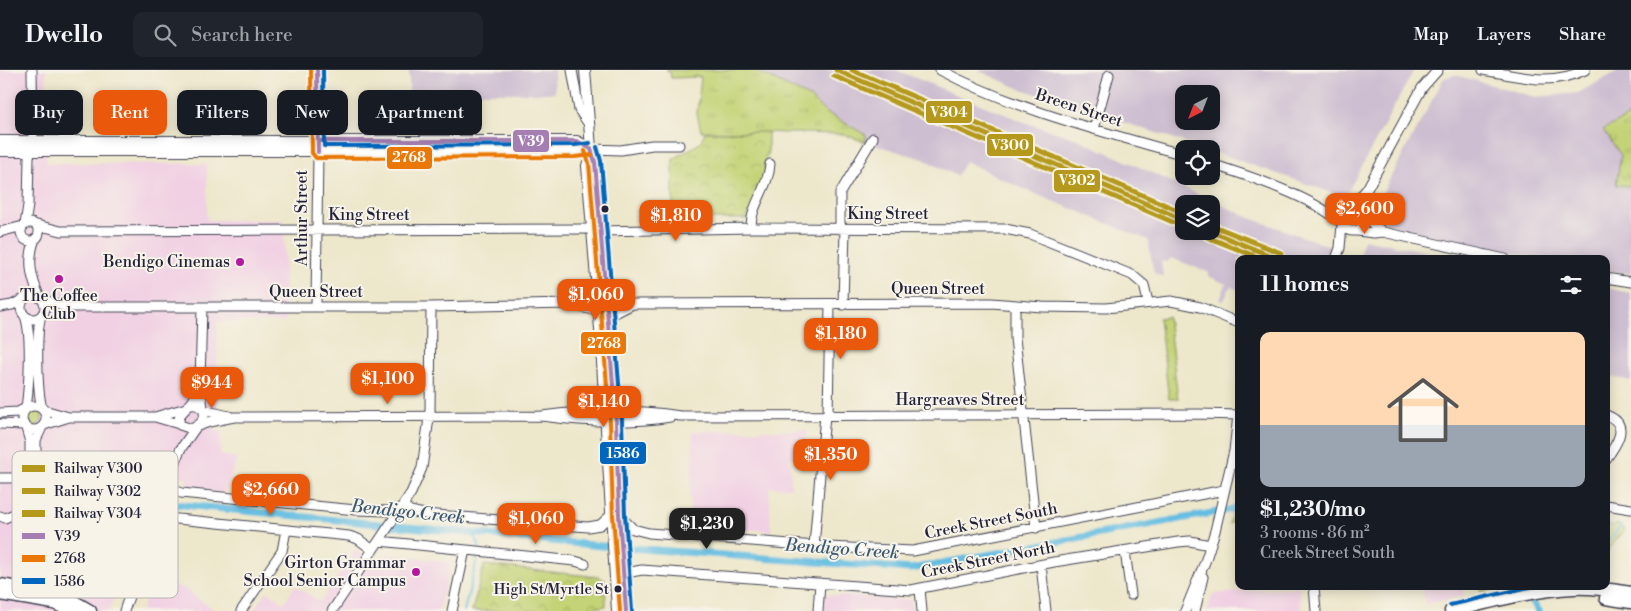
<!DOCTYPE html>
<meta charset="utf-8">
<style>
:root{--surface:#171b24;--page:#20242c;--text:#f1f3f6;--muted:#9ea1a6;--line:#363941;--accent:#ea580c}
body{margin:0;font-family:"Libre Bodoni",serif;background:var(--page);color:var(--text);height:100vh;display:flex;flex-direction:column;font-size:19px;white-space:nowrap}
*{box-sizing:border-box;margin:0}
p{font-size:16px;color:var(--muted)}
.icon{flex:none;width:28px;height:28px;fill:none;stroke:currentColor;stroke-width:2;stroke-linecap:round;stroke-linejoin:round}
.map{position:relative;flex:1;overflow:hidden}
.details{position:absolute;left:1235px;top:185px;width:375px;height:335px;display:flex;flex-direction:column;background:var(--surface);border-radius:10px;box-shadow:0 2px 12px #0003}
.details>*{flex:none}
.top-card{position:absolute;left:15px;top:20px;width:475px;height:45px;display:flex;gap:10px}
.needle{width:32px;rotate:222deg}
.tools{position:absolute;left:1175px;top:15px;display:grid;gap:10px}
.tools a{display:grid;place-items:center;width:45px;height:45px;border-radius:10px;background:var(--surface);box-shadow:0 2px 12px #0003;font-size:25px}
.price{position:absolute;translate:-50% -42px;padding:0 11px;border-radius:10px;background:var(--accent);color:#fff;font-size:16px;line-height:32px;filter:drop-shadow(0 1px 2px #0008)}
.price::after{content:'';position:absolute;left:50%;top:30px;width:15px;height:11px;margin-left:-8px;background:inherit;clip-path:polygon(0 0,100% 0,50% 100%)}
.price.active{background:#222;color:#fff}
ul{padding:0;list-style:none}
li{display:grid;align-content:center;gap:10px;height:265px;padding:0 25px}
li+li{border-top:1px solid var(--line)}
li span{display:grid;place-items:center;height:155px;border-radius:10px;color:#555}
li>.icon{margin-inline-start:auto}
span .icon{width:90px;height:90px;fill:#fffc;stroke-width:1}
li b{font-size:21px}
h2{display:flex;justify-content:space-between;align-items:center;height:60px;padding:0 25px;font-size:21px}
.chip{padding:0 18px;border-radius:10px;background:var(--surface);box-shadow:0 2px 12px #0003;font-size:18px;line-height:45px}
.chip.active{background:var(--accent);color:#fff}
header{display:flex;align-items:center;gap:30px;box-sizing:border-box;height:70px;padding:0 25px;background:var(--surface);border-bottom:1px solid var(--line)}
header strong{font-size:24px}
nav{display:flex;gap:28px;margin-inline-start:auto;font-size:18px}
.search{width:350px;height:45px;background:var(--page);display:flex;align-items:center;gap:12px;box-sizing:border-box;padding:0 18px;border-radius:10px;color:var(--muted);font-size:19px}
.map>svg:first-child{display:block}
.built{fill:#f1d0e3}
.industrial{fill:#cebed1;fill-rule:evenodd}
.grass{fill:url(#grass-tufts);stroke:#727a58}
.park{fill:url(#park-crowns);stroke:#727a58}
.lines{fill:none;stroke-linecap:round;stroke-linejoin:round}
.stream{stroke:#65bee2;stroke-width:2}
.canal{stroke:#65bee2;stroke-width:7}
.minor-casing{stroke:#404051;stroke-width:11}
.major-casing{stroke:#404051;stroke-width:12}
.highway-casing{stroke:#404051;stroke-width:15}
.minor{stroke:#fff;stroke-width:9}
.major{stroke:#fff;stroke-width:10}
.highway{stroke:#fff;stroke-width:12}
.bus-1-casing{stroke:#f7f3e8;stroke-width:8}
.bus-2-casing{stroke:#f7f3e8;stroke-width:8}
.bus-3-casing{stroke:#f7f3e8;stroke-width:8}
.bus-1{stroke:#a57fb2;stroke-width:4}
.bus-2{stroke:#e97806;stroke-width:4}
.bus-3{stroke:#0065bd;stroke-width:4}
.rail-1-casing{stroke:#f7f3e8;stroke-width:9}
.rail-2-casing{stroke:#f7f3e8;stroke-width:9}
.rail-3-casing{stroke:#f7f3e8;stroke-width:9}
.rail-1{stroke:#b4991d;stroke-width:5}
.rail-2{stroke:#b4991d;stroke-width:5}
.rail-3{stroke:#b4991d;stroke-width:5}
.bus-dot{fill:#22223b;stroke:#f7f3e8;stroke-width:2}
.poi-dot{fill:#b5179e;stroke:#f7f3e8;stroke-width:2}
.labels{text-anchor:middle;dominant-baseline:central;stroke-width:4;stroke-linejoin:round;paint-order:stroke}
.bus-label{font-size:15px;fill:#22223b;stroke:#f7f3e8;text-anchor:end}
.street-label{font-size:16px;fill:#22223b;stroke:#f7f3e8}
.poi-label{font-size:16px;fill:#22223b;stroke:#f7f3e8;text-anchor:end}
.water-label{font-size:18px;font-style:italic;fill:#395975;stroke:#f7f3e8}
.key{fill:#f7f3e8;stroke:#b7b4b4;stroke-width:1}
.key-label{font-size:14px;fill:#22223b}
.line-badge{stroke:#f7f3e8;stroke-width:2}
.badge-label{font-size:14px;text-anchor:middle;font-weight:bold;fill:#fff}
</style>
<header>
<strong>Dwello</strong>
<div class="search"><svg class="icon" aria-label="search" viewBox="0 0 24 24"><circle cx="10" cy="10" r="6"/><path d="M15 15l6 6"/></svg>Search here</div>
<nav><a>Map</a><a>Layers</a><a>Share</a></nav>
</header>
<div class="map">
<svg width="1631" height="541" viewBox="0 0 1631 541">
<defs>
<pattern id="grass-tufts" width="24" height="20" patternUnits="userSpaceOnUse" patternTransform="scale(1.25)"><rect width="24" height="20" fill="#c3d375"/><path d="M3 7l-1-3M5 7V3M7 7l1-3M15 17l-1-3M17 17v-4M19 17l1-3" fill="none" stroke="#a7b566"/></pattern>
<pattern id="park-crowns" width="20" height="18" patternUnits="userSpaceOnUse" patternTransform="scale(1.25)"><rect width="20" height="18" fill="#c3d375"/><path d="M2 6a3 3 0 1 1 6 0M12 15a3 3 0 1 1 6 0" fill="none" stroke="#a7b566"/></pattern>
</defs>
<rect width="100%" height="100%" fill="#f7f3e8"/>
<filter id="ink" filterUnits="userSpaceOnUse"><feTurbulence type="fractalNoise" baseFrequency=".02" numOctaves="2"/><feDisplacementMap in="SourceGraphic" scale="10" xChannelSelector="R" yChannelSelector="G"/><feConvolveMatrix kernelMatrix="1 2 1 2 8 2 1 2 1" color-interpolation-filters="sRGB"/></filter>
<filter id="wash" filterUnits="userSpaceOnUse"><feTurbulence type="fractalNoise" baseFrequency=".0096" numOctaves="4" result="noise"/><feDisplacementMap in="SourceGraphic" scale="20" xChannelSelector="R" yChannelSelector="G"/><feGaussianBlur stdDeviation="1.12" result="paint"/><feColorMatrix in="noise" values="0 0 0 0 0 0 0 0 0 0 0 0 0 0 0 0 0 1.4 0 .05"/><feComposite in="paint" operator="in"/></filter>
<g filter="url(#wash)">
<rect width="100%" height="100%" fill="#ede7cb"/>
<path class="built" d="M0,0H46L47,93L207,94V150H284L285,252H217L218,332L214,361L221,362L220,385L237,388L225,423L184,419L188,407L158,406L109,541H0Z
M807,360L806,387L790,388L791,418L769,417L771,461L689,456L693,361Z
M355,480L380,497L388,484L451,492L439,541H253L267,521L284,533L295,516L320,532Z
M153,508L191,521L190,523L216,541H141Z
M1421,516H1462L1464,526L1425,534Z
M1299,517L1301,541H1208L1212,524Z
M825,525L911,530L912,541H824Z"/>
<path class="industrial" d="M409,0H554L555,23H409Z
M754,0H896L1024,52L1080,70L1250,148L1329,176V189H1239V220L1231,217L1229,218L1224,231L1220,230L1226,214L1208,206V202L1171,188L1167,192L1161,191L1163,207L1154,203L1148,170L1021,118L965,91L957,106L923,89L865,72L866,65L824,41L811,28ZM1184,134H1211V161H1184Z
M977,0H1414L1345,127L1211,81V79H1206L1018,18ZM1184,24H1211V51H1184Z
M1620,0H1631V45L1604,60L1622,85L1616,115L1631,116V204L1606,200V189H1542L1397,158L1379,150L1373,140L1444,8L1455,5L1535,27L1578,23Z
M1363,169L1462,189H1359Z
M1606,218L1631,223V311L1606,306Z"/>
<path class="grass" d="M666,0H754L811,28L824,41L866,65L865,72L843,64L701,61L697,43L701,7L671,8L670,2Z
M1631,45V116L1616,115L1621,85L1603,60Z
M1168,247L1178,329H1169L1159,248Z
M26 348a8 8 0 1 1 16 0a8 8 0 1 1-16 0Z"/>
<path class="park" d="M705,62H768V85C761,92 766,99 764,108C762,119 752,140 746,149H673V89L700,73Z
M1239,423V449L1229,454Z
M1606,454L1612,456L1618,454L1623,458L1624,461L1606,483Z
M484,495L599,507L605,510L606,536L574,541H472Z
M1479,516H1510L1481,522Z"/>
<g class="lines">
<path class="stream" d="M472,464L479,474V478
M1606,474L1621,456
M464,541L478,485"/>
<path class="canal" d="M21,447L80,431L100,430L144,431L602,476L911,499L1239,438
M1521,516L1539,541"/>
</g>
</g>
<g filter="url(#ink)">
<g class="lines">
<defs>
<path id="minor" d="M317,0L318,71
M572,0L579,40L590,56
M940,0C1016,40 1101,61 1184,85
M1483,0C1520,6 1548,17 1585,0
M1094,59L1109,5
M591,79L621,80L652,75H679
M1211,94C1251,107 1311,126 1342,153
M1342 150a11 11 0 1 1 22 0a11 11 0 1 1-22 0Z
M1348,140L1367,119L1422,18L1438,0
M1364,147L1383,162
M21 162a9 9 0 1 1 18 0a9 9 0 1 1-18 0Z
M25,155L28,135L29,87L33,66L32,0
M37,155L61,161L592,159
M751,158C750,136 769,117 770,94
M840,159V123L873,68
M601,161L751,158L1005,159L1030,164L1132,205L1144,215L1148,232
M1357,161L1374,163L1383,162L1505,189
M0,162L23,156
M35,169C27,190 31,208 40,228
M1336,189L1340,178L1342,154
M1606,208L1631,212
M21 237a12 12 0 1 1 24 0a12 12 0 1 1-24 0Z
M42,229L65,237H431L567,234L596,221
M599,230H615L633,234L991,233L1042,237L1106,238L1171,231L1200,237L1239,253
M567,234L589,239H603
M843,235L845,159
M1015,235V268L1036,458
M316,236L318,82
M0,237L12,235L24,229
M202,237L200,313L203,339
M25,246C32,264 29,318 26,338
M41,246C36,261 37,321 42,338
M608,249L617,242L633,234
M22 348a12 12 0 1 1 24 0a12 12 0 1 1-24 0Z
M188,336C195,333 202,336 205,343L201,353L192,359L180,355C176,344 186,340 192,332C196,327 198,320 200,313
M44,340L69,347H155L179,354
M203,340L229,346
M0,343L18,342L24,339
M828,345L830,235
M1606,345C1631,354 1617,374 1606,389
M542,346C588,340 635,339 680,346L1199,344L1239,345
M155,347L186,338
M0,354L24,355
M44,355L69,347
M198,356L209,352L234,347L542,346C585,352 627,354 670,347
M26,358L30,372V408
M36,407V370L42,357
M0,408L148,407L156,408L169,413
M169,414L174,420L181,423L356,440L388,441L402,438
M403,435L410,441L424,444L588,457L600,455L611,445
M1606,435L1631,439
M619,445L633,459L649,463L828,477L913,481L1224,420
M0,446L5,448L16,443
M157,447L349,466L358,469L373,480
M379,471L575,491L585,494
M814,476L825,345
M1125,481L1131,525
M1041,495L1046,541
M623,510L631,502L642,500L911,520L1054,492L1178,472L1190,471L1210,475
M1314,516L1316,541
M920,519L922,541
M124,541L180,380L196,357
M241,541L282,481L286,460
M332,541L411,423L422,398L430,341L431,237
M452,541L465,480
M818,541L820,513
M1185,541L1205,492L1215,461L1234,381L1238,345
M1195,541L1203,507"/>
<path id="major" d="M585,0L591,79L595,92L616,352L619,445L626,541
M0,71H577L591,79
M591,80L587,96L600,259L617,541
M0,81H575L591,79"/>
<path id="highway" d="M0,515L55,524L71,530L90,541
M0,524L54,533L72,541
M1606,528L1631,532
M1451,541C1491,532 1532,520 1573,518C1593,517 1612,520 1631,523"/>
</defs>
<use href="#minor" class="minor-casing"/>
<use href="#major" class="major-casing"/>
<use href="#highway" class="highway-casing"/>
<use href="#minor" class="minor"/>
<use href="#major" class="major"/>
<use href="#highway" class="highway"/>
<defs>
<path id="bus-1" d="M317,0L318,82
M318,71H577L591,79
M591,79L595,92L616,352L619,445L626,541"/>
<path id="bus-2" d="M311,0L312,83L316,88L575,87L592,85
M585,81L589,93L610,352L613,445L620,541"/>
<path id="bus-3" d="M323,0L324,76L575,75L590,73
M597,77L601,91L622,351L625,445L632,541
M1450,535L1534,516"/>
</defs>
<use href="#bus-1" class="bus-1-casing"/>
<use href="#bus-2" class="bus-2-casing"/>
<use href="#bus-3" class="bus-3-casing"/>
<use href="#bus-1" class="bus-1"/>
<use href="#bus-2" class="bus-2"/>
<use href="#bus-3" class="bus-3"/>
<defs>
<path id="rail-1" d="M836,0L1184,150
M1210,161L1278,189"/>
<path id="rail-2" d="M834,6L1182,156
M1207,167L1262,189"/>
<path id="rail-3" d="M852,0L1184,143
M1211,155L1281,183"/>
</defs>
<use href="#rail-1" class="rail-1-casing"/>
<use href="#rail-2" class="rail-2-casing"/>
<use href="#rail-3" class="rail-3-casing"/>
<use href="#rail-1" class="rail-1"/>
<use href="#rail-2" class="rail-2"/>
<use href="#rail-3" class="rail-3"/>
</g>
</g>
<g class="bus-dot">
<circle cx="605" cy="139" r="4.5"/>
<circle cx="618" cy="519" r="4.5"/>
</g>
<g class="poi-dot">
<circle cx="240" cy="192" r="5"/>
<circle cx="59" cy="209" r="5"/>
<circle cx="416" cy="502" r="5"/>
</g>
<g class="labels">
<g class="bus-label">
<text x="609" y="519">High St/Myrtle St</text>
</g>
<g class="street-label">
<text transform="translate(1079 38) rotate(18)">Breen Street</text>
<text x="888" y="144">King Street</text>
<text x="369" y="145">King Street</text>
<text transform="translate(302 148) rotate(-90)">Arthur Street</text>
<text x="938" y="219">Queen Street</text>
<text x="316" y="222">Queen Street</text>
<text x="960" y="330">Hargreaves Street</text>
<text transform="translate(991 451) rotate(-11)">Creek Street South</text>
<text transform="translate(988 490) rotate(-11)">Creek Street North</text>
</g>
<g class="poi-label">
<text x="230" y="192">Bendigo Cinemas</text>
<text x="59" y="226" text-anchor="middle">The Coffee<tspan x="59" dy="18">Club</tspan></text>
<text x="406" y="493">Girton Grammar<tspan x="406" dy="18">School Senior Campus</tspan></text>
</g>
<g class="water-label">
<text transform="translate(408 442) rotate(6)">Bendigo Creek</text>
<text transform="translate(842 479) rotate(4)">Bendigo Creek</text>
</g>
</g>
<rect x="12" y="381" width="166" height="147" rx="8" class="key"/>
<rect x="22" y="395" width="23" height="7" fill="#b4991d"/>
<rect x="22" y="418" width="23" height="6" fill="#b4991d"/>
<rect x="22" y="440" width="23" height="7" fill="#b4991d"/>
<rect x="22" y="463" width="23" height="6" fill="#a57fb2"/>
<rect x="22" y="485" width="23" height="7" fill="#e97806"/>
<rect x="22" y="508" width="23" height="6" fill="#0065bd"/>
<g class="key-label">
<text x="54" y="403">Railway V300</text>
<text x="54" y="426">Railway V302</text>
<text x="54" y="448">Railway V304</text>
<text x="54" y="471">V39</text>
<text x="54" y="493">2768</text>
<text x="54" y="516">1586</text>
</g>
<g class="line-badge">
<rect x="925" y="30" width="48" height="24" rx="5" fill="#b4991d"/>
<rect x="512" y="59" width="38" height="24" rx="5" fill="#a57fb2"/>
<rect x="986" y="63" width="48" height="24" rx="5" fill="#b4991d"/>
<rect x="386" y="76" width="47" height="24" rx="5" fill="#e97806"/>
<rect x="1053" y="99" width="48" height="24" rx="5" fill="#b4991d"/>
<rect x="580" y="261" width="47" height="24" rx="5" fill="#e97806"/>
<rect x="599" y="371" width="48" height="24" rx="5" fill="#0065bd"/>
</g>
<g class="badge-label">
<text x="949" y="47">V304</text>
<text x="531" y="76">V39</text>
<text x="1010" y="80">V300</text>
<text x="409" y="92">2768</text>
<text x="1077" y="115">V302</text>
<text x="604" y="278">2768</text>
<text x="623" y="388">1586</text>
</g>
</svg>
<div class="tools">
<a><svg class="needle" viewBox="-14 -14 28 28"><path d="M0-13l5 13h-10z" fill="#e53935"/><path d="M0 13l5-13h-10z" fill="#9ea1a6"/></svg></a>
<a><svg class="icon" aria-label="locate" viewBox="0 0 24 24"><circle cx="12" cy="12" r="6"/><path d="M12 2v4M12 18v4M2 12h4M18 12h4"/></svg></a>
<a><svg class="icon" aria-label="layers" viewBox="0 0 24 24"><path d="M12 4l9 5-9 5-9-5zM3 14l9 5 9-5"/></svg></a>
</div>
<b class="price" style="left:1365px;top:165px">$2,600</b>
<b class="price" style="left:676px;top:172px">$1,810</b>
<b class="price" style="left:596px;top:251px">$1,060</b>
<b class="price" style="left:841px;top:290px">$1,180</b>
<b class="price" style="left:388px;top:335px">$1,100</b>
<b class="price" style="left:212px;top:339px">$944</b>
<b class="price" style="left:604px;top:358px">$1,140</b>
<b class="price" style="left:831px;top:411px">$1,350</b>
<b class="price" style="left:271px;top:446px">$2,660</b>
<b class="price" style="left:536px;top:475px">$1,060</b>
<b class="price active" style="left:707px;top:480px">$1,230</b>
<div class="top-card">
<a class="chip">Buy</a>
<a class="chip active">Rent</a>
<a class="chip">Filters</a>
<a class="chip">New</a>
<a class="chip">Apartment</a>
</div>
<section class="details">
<h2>11 homes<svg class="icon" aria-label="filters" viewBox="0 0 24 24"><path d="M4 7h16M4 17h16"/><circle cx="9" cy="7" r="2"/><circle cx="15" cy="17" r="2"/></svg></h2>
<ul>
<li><span style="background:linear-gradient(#ffd9b3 60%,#9aa5b1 0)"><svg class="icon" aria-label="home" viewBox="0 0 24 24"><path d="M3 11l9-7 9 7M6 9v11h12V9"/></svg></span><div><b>$1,230/mo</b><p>3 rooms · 86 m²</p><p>Creek Street South</p></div></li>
</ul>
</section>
</div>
